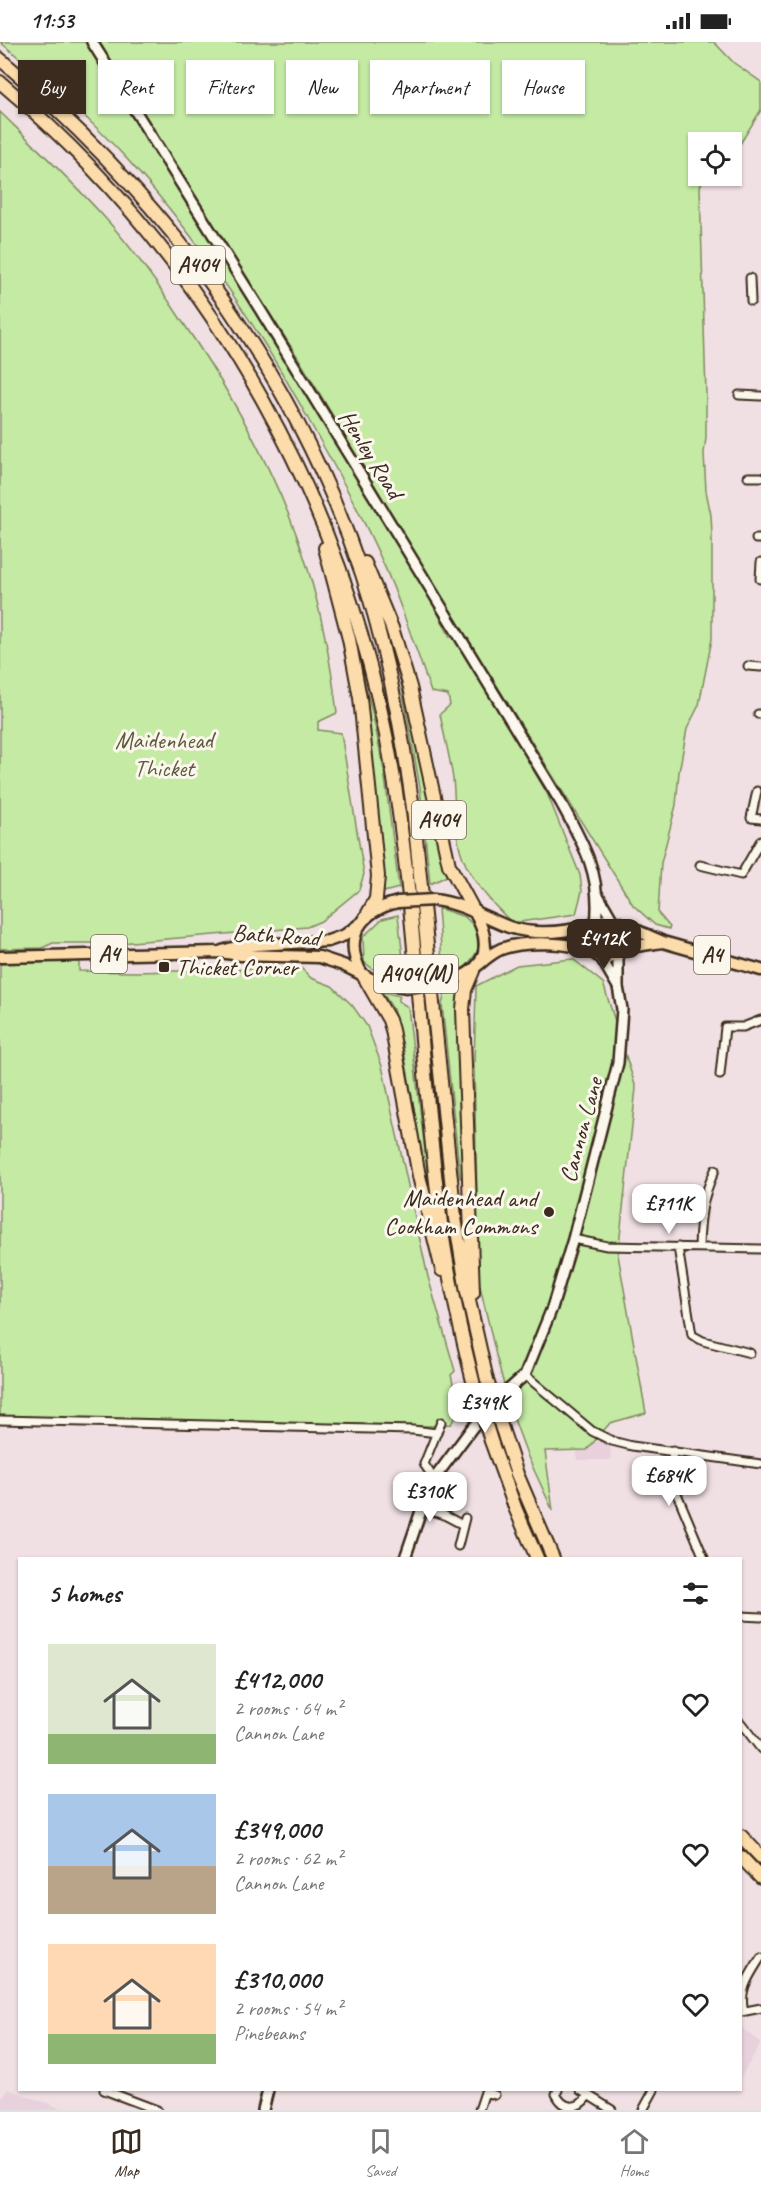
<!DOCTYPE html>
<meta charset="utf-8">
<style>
:root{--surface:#fff;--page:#f6f6f6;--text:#222;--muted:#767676;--line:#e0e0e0;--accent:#3b2a1e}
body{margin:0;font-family:Caveat,sans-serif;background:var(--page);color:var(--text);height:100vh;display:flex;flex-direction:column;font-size:22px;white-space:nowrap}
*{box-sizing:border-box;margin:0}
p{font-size:20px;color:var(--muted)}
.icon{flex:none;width:33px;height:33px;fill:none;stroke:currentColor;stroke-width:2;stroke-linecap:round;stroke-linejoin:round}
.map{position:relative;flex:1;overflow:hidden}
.drawer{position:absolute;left:18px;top:1515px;width:724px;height:534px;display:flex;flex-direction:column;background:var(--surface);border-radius:0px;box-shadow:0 2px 4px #0004}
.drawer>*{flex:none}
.hud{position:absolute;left:18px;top:18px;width:726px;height:54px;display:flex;gap:12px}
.buttons{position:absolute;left:688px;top:90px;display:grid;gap:12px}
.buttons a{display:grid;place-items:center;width:54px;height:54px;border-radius:0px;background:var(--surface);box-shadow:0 2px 4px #0004;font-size:30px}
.price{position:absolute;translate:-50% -51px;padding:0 14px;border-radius:12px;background:#fff;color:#222;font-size:20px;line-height:39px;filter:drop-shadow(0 2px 3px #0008)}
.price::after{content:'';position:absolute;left:50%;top:36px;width:18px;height:14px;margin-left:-9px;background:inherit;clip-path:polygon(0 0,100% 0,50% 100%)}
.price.selected{background:var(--accent);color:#fff}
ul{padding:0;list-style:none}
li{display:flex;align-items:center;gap:18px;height:150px;padding:0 30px}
li span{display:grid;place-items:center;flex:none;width:168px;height:120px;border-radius:0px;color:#555}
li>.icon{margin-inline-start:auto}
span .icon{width:72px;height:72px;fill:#fffc;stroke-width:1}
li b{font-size:26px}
h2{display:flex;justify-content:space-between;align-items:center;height:72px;padding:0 30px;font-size:26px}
.chip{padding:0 21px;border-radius:0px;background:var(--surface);box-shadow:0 2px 4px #0004;font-size:21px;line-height:54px}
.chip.selected{background:var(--accent);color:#fff}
.status{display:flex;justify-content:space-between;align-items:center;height:42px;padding:0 30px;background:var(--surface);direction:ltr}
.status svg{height:16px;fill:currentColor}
.tabs{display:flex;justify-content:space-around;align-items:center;height:84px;border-top:2px solid var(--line);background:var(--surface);font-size:16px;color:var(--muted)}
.tabs a{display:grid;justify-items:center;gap:3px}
.tabs .selected{color:var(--accent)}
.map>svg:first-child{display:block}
.built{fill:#e8d0dd}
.green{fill:#c4eaa4;stroke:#808a61;stroke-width:1.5}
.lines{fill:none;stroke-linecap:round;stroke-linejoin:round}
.street-casing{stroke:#3b2a1e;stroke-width:11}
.secondary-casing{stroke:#3b2a1e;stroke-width:14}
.primary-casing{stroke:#3b2a1e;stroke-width:15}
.highway-casing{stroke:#3b2a1e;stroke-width:16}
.street{stroke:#fbf7ec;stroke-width:7}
.secondary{stroke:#fbf7ec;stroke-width:9}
.primary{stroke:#fddcac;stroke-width:10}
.highway{stroke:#fddcac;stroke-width:12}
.primary-bridge-casing{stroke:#3b2a1e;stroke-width:15;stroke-linecap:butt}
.highway-bridge-casing{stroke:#3b2a1e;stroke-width:16;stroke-linecap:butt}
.primary-bridge{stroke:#fddcac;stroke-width:10}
.highway-bridge{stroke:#fddcac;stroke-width:12}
.poi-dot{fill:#3b2a1e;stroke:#fbf7ec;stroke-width:2}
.labels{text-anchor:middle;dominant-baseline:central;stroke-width:6;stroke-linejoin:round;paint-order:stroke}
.shield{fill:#fbf7ec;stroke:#75685c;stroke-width:1.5}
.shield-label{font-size:22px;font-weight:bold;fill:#3b2a1e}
.street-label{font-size:24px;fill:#3b2a1e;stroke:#fbf7ec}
.park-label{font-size:24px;fill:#5d5a40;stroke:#fbf7ec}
.poi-label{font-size:24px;fill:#3b2a1e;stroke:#fbf7ec;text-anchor:start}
</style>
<div class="status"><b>11:53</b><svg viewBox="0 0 49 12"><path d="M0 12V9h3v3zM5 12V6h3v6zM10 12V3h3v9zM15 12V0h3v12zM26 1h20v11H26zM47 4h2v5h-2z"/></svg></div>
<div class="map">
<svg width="761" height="2068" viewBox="0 0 761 2068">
<rect width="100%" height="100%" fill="#f0e0e3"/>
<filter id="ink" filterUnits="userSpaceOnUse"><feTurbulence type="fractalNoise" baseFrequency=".0167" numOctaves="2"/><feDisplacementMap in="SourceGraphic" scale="12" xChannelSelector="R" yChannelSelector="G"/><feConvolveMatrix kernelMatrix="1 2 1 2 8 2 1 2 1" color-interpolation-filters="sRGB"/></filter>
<g filter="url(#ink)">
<path class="built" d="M606,1399L610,1403L611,1418H577V1401Z
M741,1986L761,2001L741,2035Z
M8,2047L66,2068H0V2059Z"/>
<path class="green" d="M0,0H88L381,475L428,552L450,595L455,594L547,751L580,833L582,849L576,872L512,881C495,864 477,846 466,823C453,797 456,765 453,737C450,715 444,694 440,672L450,663L448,653L431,650C419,615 407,581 394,547C373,494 345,443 317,393C264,294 202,200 127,117C88,75 44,36 0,0Z
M99,0H714L734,21L761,40V68L740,102L732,106V100H699V134H704L700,145L706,352V396L704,411L706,449L711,473L712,492V597L699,663L687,687L679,730L676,763L661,821L658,871L670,885L669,887L655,883L633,863L424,526L297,314L204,169Z
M0,70C36,105 72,139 106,177C135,209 160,245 184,282C235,357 280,437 307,524C322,572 331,621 337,671L318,680V688L341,691L364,832L359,848L321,879L307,885L97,903L93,901H53L42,906L0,907Z
M354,597L373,674L384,728L399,846L384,850L369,687Z
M398,624L449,833L430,842L420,745Z
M438,866L465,875L477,887L478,909L465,926L452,934L443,932Z
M398,873L405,934L381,933L364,920L363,895L382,877Z
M573,917L603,941L636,1046L618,1213L646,1371L610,1381L587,1408L545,1409L553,1469L528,1415L511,1369L496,1313L479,1240L474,1024L476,944L517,923Z
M79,919V929L135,930L301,926L311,936L332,944L352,963L367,984L382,1024L428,1235L455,1329L451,1333L459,1368L451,1382L431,1384L0,1375V922Z
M459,945L458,980L463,1136H460L442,962L445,951Z
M382,950L400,954L398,959L408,965L428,1135L426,1136L403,1004L393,967Z"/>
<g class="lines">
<defs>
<path id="street" d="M750,236L751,259
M739,353L761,354
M748,435H761
M756,497H761
M760,537L761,520
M748,624L761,625
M758,672H761
M757,749L751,776L761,777
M700,823L741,833L761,798
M720,1033L725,985H743L761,978
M573,1197L607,1204L761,1207
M678,1205L692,1293L703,1299L750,1311
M699,1205C700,1175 702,1156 715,1128
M525,1333L592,1389L612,1399L632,1404L761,1422
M0,1378L413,1388L437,1391
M673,1409L670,1435L704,1516
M434,1437L424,1422L441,1380
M422,1466L444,1473L463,1483
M458,1504L465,1476
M741,1574L761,1575
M741,1681L761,1707
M744,1969C738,1948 750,1933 761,1915
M741,1970L761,1966
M104,2048L157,2068
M558,2048L556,2052C564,2068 578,2068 588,2054
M580,2048L612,2068
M479,2068L485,2050L495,2053
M643,2068L654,2048"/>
<path id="secondary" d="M92,0L261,269L561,761C583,801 602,833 596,881
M598,853L613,879
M600,914L618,945
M405,1516L422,1466L434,1437L472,1386L500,1355L525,1333L552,1266L573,1197L618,1021L622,967L618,945V912
M263,2068L268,2048"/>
<path id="primary" d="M434,858C462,861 483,875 509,885C536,894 567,890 593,883
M588 897a19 19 0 1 1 38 0a19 19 0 1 1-38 0Z
M617,880L663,900L761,928
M222,909L240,904L328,899L345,893L361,881
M621,910L636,904L662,900
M0,915L219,910L241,913L319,915L343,923L377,940L407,945
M478,923C485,917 492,911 501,907C526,898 570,900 594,910
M362,932C342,896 360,869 398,860
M441,941C484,932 496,908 474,869"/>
<path id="highway" d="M0,17C166,157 292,325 362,532C387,609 402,687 413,766L455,1176L467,1250L487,1338
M0,40C216,222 354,472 396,750C418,898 422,1048 443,1196C451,1248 463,1300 476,1351
M325,506L349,597L360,656L378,834L376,857L366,875
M365,521L392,586L410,645L449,823L474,869
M363,933L389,978L392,988L419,1134L442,1228
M473,1251L463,967L465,948L473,929
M502,1387L517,1432L553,1516
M491,1399L516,1468L537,1516
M741,1794L761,1815
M741,1815L761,1836"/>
</defs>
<use href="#street" class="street-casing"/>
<use href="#secondary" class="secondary-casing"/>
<use href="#primary" class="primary-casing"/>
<use href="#highway" class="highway-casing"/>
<use href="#street" class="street"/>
<use href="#secondary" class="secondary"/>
<use href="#primary" class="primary"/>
<use href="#highway" class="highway"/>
<defs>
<path id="primary-bridge" d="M398,860L434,858
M407,945L441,941"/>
<path id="highway-bridge" d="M487,1338L502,1387
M476,1351L491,1399"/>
</defs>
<use href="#primary-bridge" class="primary-bridge-casing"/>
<use href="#highway-bridge" class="highway-bridge-casing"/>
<use href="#primary-bridge" class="primary-bridge"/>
<use href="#highway-bridge" class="highway-bridge"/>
</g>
</g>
<g class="poi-dot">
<rect x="158" y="919" width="12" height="12" rx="3"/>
<circle cx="549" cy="1170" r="6"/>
</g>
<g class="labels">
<g class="shield">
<rect x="171" y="204" width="54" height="38" rx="4.5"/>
<rect x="412" y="759" width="54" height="38" rx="4.5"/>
<rect x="91" y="893" width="36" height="38" rx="4.5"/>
<rect x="694" y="894" width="36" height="38" rx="4.5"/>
<rect x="374" y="913" width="84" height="38" rx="4.5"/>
</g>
<g class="shield-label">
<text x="198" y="223">A404</text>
<text x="439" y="778">A404</text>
<text x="109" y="912">A4</text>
<text x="712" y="913">A4</text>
<text x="416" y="932">A404(M)</text>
</g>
<g class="street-label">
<text transform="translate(371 412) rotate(58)">Henley Road</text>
<text transform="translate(276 893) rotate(4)">Bath Road</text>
<text transform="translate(581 1088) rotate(-75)">Cannon Lane</text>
</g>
<g class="park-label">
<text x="164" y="698">Maidenhead<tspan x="164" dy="28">Thicket</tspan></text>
</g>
<g class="poi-label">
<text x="176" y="925">Thicket Corner</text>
<text x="537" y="1156" text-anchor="end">Maidenhead and<tspan x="537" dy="28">Cookham Commons</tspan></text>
</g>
</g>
</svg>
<div class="buttons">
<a><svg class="icon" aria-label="locate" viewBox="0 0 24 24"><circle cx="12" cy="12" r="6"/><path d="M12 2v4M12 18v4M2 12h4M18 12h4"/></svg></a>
</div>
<b class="price selected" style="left:604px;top:928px">£412K</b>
<b class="price" style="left:669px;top:1193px">£711K</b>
<b class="price" style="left:485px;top:1392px">£349K</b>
<b class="price" style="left:669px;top:1465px">£684K</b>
<b class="price" style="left:430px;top:1481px">£310K</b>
<div class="hud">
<a class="chip selected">Buy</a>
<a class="chip">Rent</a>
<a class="chip">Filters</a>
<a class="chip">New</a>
<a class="chip">Apartment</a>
<a class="chip">House</a>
</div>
<section class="drawer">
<h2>5 homes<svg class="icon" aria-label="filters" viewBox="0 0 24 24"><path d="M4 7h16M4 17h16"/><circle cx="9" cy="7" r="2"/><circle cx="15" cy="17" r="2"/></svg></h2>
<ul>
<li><span style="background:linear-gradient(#dfe7d0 75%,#8fb573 0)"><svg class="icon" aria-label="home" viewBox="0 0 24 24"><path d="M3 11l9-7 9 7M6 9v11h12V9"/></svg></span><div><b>£412,000</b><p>2 rooms · 64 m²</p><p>Cannon Lane</p></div><svg class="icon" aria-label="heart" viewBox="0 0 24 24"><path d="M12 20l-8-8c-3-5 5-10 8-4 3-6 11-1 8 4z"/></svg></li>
<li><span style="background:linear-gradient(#a9c7e8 60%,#b9a48a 0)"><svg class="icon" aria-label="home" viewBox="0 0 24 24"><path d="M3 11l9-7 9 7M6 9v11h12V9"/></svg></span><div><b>£349,000</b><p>2 rooms · 62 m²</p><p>Cannon Lane</p></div><svg class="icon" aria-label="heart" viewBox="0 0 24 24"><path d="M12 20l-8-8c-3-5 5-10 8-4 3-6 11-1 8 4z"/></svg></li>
<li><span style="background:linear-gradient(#ffd9b3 75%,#8fb573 0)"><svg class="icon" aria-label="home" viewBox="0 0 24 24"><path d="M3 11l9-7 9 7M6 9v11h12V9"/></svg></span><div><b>£310,000</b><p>2 rooms · 54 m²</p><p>Pinebeams</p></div><svg class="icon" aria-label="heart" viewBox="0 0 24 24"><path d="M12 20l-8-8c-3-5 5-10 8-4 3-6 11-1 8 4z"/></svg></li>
</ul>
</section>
</div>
<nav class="tabs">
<a class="selected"><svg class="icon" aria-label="map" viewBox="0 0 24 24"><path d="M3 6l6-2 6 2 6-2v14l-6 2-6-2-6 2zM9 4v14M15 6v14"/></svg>Map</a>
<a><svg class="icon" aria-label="saved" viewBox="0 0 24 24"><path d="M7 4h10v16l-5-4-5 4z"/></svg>Saved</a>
<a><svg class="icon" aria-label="home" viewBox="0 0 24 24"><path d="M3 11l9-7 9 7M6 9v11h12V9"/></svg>Home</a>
</nav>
